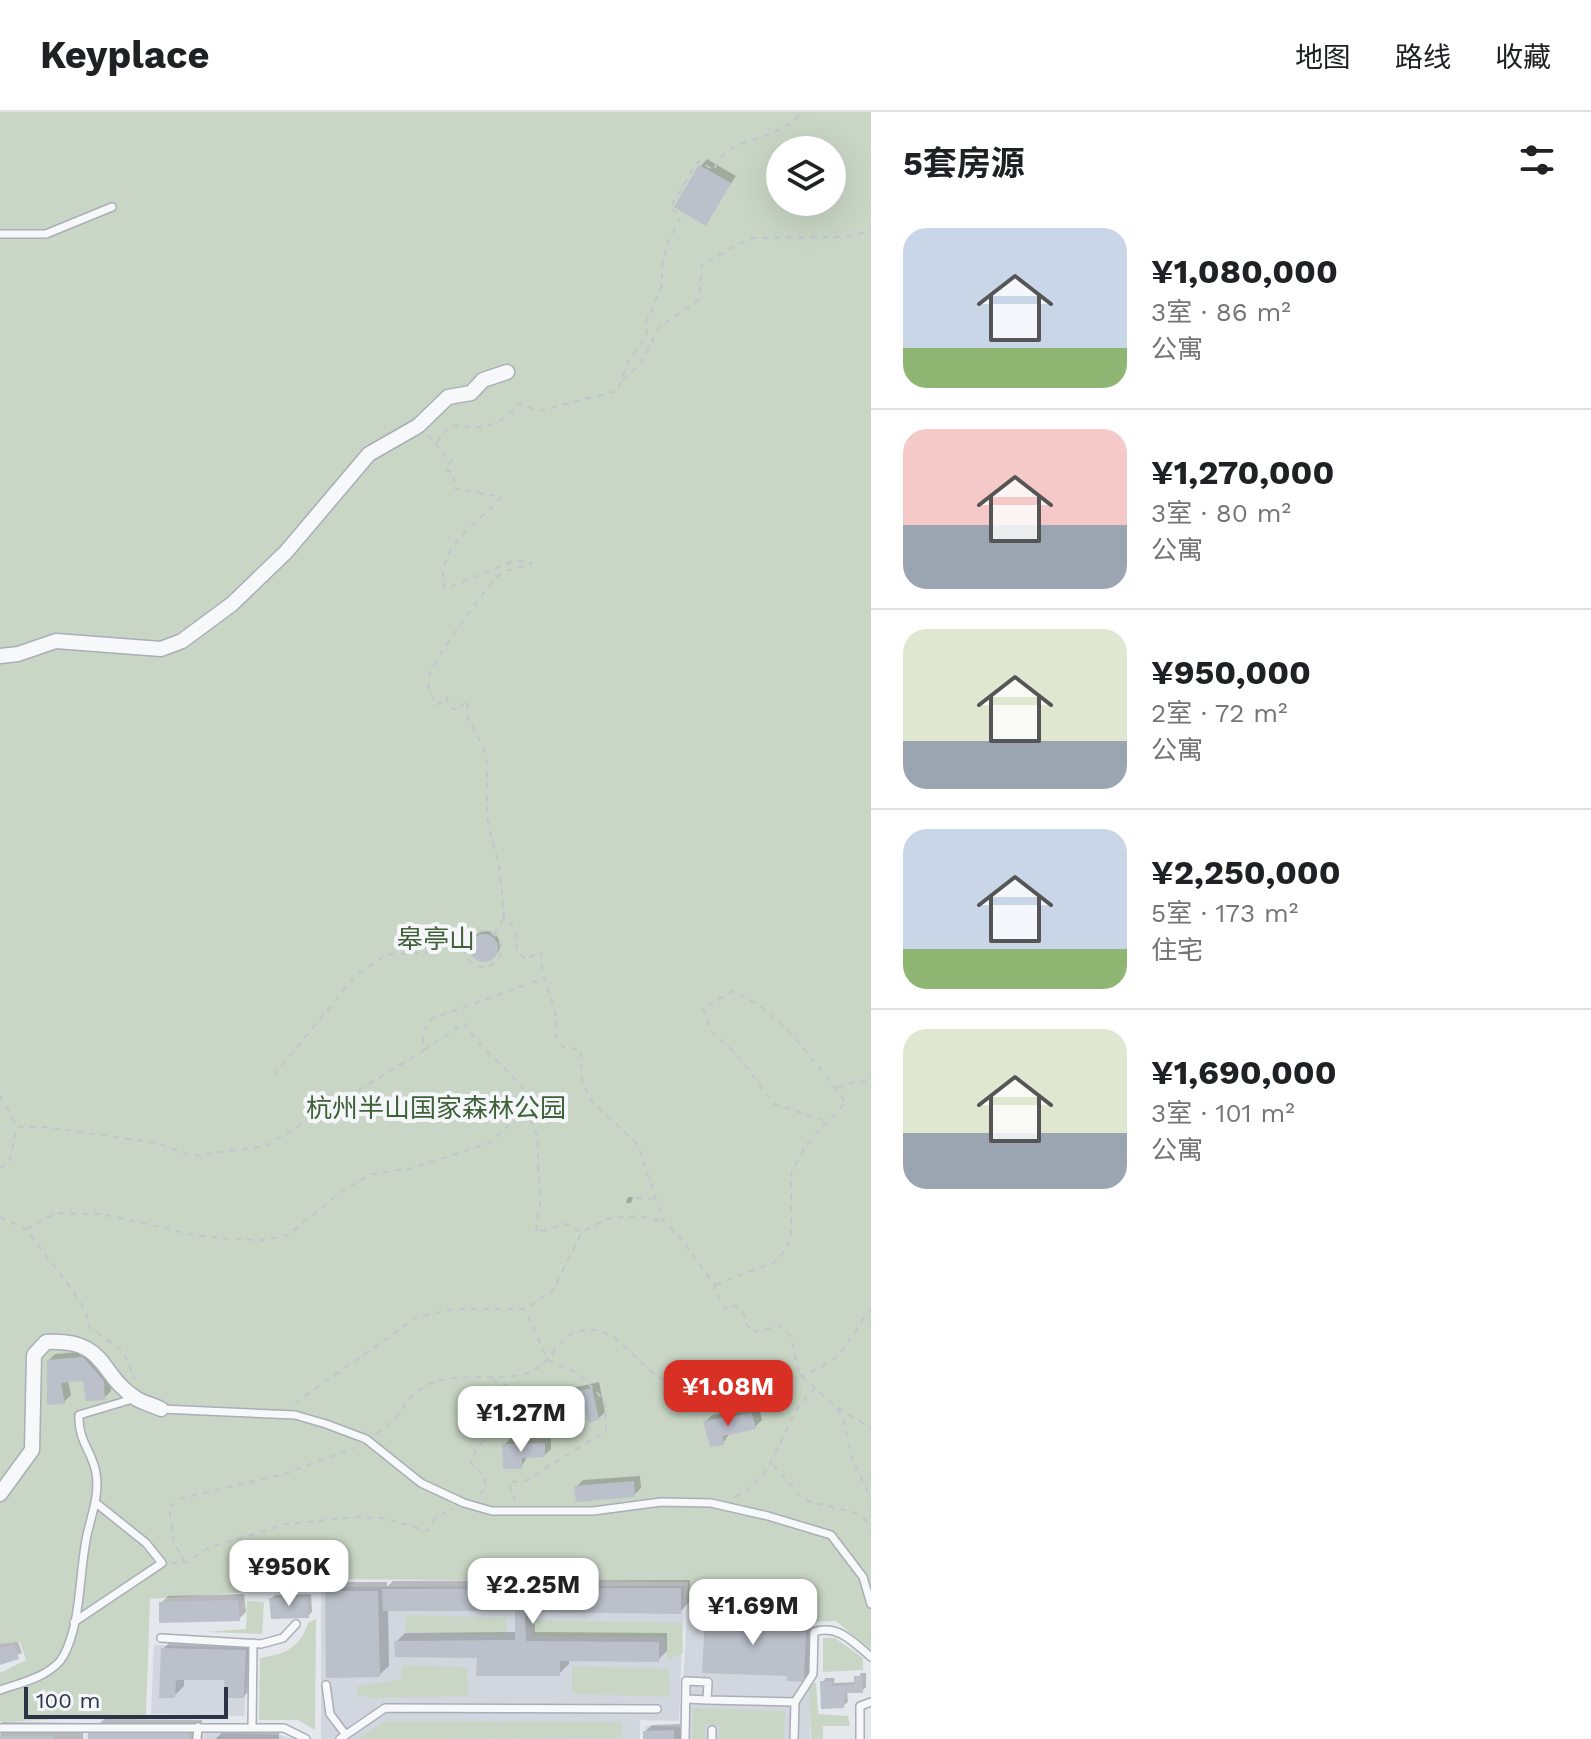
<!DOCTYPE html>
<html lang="zh">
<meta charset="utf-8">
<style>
:root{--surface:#fff;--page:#f6f6f6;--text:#202124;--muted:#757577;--line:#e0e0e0;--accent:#d93025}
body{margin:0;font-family:"Work Sans","Noto Sans SC",sans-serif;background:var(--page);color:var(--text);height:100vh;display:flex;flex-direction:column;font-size:30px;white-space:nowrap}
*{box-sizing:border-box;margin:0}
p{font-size:26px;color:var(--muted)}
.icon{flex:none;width:44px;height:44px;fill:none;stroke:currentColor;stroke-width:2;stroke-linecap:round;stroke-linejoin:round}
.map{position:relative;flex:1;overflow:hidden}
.panel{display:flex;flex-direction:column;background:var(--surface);width:720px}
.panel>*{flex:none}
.controls{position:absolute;left:766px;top:24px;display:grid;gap:16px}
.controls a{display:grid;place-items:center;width:80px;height:80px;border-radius:50%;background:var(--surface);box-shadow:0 8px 32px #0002;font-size:40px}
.scale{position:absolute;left:24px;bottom:20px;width:204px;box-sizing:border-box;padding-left:8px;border:4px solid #2b3445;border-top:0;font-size:22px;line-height:28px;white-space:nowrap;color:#2b3445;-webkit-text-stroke:6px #f4f6f9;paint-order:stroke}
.price{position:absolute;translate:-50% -68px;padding:0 18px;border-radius:16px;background:#fff;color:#222;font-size:26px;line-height:52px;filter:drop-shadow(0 2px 4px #0008)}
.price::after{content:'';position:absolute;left:50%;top:48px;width:24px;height:18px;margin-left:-12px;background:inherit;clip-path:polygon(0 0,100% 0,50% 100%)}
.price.selected{background:var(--accent);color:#fff}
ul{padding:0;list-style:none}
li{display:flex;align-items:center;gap:24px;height:200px;padding:0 32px}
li+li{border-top:2px solid var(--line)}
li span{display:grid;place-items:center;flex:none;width:224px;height:160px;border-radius:24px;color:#555}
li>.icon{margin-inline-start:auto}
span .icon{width:96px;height:96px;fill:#fffc;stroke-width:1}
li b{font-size:34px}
h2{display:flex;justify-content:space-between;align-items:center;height:96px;padding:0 32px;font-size:34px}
header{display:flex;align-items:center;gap:48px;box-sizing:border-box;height:112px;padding:0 40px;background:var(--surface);border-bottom:2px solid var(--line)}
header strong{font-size:38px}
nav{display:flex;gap:44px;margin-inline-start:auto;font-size:28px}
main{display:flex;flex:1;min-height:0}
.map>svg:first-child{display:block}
.built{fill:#d2d6de}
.green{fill:#c9d6c5;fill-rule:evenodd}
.shadow{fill:#0003}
.building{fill:#bbc0ca}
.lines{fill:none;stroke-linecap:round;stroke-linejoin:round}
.lane-casing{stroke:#a9aeb7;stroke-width:10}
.street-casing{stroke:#a9aeb7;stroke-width:17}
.path{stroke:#c2c5cb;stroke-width:2;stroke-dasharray:6 6;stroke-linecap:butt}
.lane{stroke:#f7f8fa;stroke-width:7}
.street{stroke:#f7f8fa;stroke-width:14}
.labels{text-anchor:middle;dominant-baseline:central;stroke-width:8;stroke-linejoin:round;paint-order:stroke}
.park-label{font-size:26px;fill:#3f6138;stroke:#f4f6f9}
</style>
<header>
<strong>Keyplace</strong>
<nav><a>地图</a><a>路线</a><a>收藏</a></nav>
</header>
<main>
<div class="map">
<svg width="871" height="1627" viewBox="0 0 871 1627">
<rect width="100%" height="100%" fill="#e4e7ec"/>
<path class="built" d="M684,1474L679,1609L640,1608V1627H321V1475Z
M687,1499L796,1502L810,1514V1627H646L645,1614L681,1615Z
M154,1533L249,1536L244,1604L151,1602Z
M204,1621L280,1623L294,1627H204Z"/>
<path class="green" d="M0,0H871V1538L836,1509L805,1510L796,1502L687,1499L688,1470L322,1467L264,1479L150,1487L146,1603L0,1610V1561L26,1548L20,1530L0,1532ZM780,38H832V90H780Z
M247,1489L264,1490L262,1522L206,1520L246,1517Z
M406,1503L507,1506L506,1523L405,1520Z
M316,1507L315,1618L298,1608H259L260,1546C285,1542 300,1536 308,1511Z
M534,1508L682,1511L683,1541L668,1548L665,1525L533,1524Z
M823,1526H835L863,1546V1558L823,1560Z
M402,1553L467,1555L468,1584L372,1586L357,1583V1574L401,1568Z
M572,1554L669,1557L670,1585L572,1582Z
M809,1571H816L818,1602L848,1604L850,1614H823V1627H811Z
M693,1596L785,1599L784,1627H719V1614L705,1612V1627H692Z
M386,1609L621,1610L622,1626L357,1627Z"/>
<path class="shadow" d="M707,47L736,64L705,111L701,54Z
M472 833a14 14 0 1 1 28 0a14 14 0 1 1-28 0Z
M628,1085H633L631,1091H626Z
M90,1239L110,1261L111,1279L104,1286L84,1267L68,1269L71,1283L64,1290L48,1249L55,1242Z
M599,1270L605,1300L598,1307L586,1292L577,1294L580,1307L573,1313L551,1286L558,1279Z
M759,1295L762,1308L755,1315L730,1321L723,1331L705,1310L712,1303Z
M551,1325V1337L545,1343L528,1344L521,1355L504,1333L511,1326Z
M640,1364L641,1376L634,1383L576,1375L583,1368Z
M690,1468L689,1490L680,1500L534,1498L535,1520L667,1521V1539L658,1548L569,1547V1552L559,1562L396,1530L405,1521L517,1520V1497H388L389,1554L379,1563L327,1479L336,1470H387V1475L393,1469Z
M244,1482L246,1500L239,1507L161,1491L168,1484Z
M311,1482L312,1500L308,1504L271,1487L275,1483Z
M716,1496H785L787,1505H802L803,1510L814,1511L813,1558L803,1568L789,1562L707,1506Z
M172,1528L255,1529L253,1575L244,1584L226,1566H184V1574L174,1584L163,1537Z
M18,1530L22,1541L0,1550V1532Z
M861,1561H866V1575L862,1579H847L848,1590L843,1594L822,1570L826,1566H835L834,1571L856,1570Z
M104,1607L202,1608L203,1627H90V1621Z
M2,1610L83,1611V1627H0Z
M680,1612V1627H645V1620L652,1613Z
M225,1618L279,1619V1627H215Z"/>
<path class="building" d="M699,53L731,71L706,114L674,95Z
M470 836a14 14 0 1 1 28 0a14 14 0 1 1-28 0Z
M83,1245L104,1269L105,1288L86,1289L83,1269L61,1271L65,1292L47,1293V1248Z
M592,1276L599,1308L588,1311L584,1294L570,1297L574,1315L556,1319L549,1285Z
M752,1301L756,1317L723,1324L724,1333L710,1335L703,1309Z
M545,1331V1345L522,1346V1357H503L502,1332Z
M634,1369L635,1385L576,1390L574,1374Z
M681,1476V1502L525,1500L526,1529L659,1530V1550L560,1549V1564H476L477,1546L395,1545L394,1529L515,1528V1499H383L382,1477Z
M325,1479H378L380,1565L326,1566Z
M307,1485L309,1506L271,1507L269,1486Z
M238,1488L240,1509L159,1511V1490Z
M731,1503L776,1505L778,1514H793L794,1519L806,1520L804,1570L787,1569V1564L702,1561L705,1505Z
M14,1533L19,1547L0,1553V1535Z
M161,1536L246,1538L244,1586H225L224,1568H176L175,1586H159Z
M854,1564H862L863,1581H844V1596L821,1597L820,1569L832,1570L831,1574L854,1573Z
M674,1618V1627H643V1619Z
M88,1620L189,1621V1627H88Z
M0,1624H53V1627H0Z"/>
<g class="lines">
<defs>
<path id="lane" d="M0,122H46L112,95
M161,1297L295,1303L326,1312L366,1327L421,1371L464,1391L492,1399H593L661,1390L711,1391L768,1404L831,1423L863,1465L871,1492
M74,1510L162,1451L146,1431L96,1391
M161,1526L261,1532L283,1526L296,1512
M326,1573L330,1602L346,1623
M0,1578C20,1571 53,1564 64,1543C81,1510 79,1465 86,1428C90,1406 100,1385 96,1361C92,1338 78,1330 79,1303L136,1286
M686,1587L707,1588
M795,1590L813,1562L814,1520C838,1512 853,1530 871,1545
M252,1615L253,1531
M0,1616H284L306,1627
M712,1618V1627
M197,1627L198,1615
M340,1627L385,1596L657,1597
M685,1627L686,1569L708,1570L707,1588L795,1590L794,1627
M860,1627V1594L871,1590"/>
<path id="street" d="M0,544L18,542L56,529L161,537L182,529L232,492L286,440L369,342L418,314L448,285L471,281L483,268L507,260
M0,1382L32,1338L34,1243L46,1230C109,1227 97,1262 137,1287C144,1291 153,1293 161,1297"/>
</defs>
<use href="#lane" class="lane-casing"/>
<use href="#street" class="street-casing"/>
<path class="path" d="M623,268L641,251L659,215L699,188L702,152L751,126L844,125L871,119
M428,323L436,331L451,313C479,318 500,316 518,292L539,299L617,279L629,249L647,223L645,213L663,171L661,159L667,133L681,104L670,96L698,49L714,58C728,21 776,33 802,0
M436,331L441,341L452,348L445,356L454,363L453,376L501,385C480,412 433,435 445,477L516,448L532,451C523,457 508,455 498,464C486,475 433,548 429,564C426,574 432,585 437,593L446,585L451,596L458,598L467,588L468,606L484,637L487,652V706L500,759L504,807C516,814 519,825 516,838L526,847L541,840C539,871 562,895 555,924L563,935L581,938L582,967L589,986L638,1033L663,1109L682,1128L714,1173L722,1194L728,1197L735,1194L743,1199L747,1213L753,1220L780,1214L790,1223L800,1263L836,1295L844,1309L851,1345L871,1387
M465 837a18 18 0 1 1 36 0a18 18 0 1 1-36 0Z
M494,822L503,807
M424,938L464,911L479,931L522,974L526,998L537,1022L540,1091L536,1120L566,1112L582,1120
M274,963L357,862L386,843L432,840L453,830L467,829
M837,975L859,969L871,971
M0,984L17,1014
M0,1056L9,1051L17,1015H45L157,1031L192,1044L266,1034L423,939V921L431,907L542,867
M636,1086L658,1087
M0,1105L26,1117L70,1175L85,1198L89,1215L124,1240L135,1268
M26,1117L57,1101L102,1102L194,1123L231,1127L263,1128L288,1123L342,1079L371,1062L413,1056L489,1031L526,998
M715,1173L777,1149L791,1128V1061L806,1033L846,990C809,945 787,905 733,879L703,896L710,918L737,943L774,992L826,1009
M295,1291L417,1205L453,1197H525L553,1178L582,1120L606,1107L637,1104L662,1109
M838,1296L871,1316
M376,1321C402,1308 399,1294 418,1279C448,1255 496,1273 530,1260C557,1249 556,1217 592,1218C617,1219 637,1249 655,1263C691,1289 803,1274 835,1246C849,1234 858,1211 871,1197
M773,1353L804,1388L856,1401L871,1412
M480,1383L486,1373L483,1363L471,1351C476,1326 507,1311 529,1301L531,1293L516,1278L490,1266
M735,1385C786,1359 776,1308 816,1276
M515,1390L509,1370L525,1369L606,1319L605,1289L578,1261L548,1248L525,1198
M171,1451H185L208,1436L286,1412L355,1405L384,1406L427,1419L436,1405L453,1397
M185,1451L174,1430L169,1395L183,1386L284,1362L354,1336"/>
<use href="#lane" class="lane"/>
<use href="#street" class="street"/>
</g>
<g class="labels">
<g class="park-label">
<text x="436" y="827">皋亭山</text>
<text x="436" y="996">杭州半山国家森林公园</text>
</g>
</g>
</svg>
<div class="controls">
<a><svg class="icon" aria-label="layers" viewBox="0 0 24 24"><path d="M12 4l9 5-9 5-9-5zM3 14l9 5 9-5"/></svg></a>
</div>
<div class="scale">100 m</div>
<b class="price selected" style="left:728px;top:1316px">¥1.08M</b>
<b class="price" style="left:521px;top:1342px">¥1.27M</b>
<b class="price" style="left:289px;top:1496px">¥950K</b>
<b class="price" style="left:533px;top:1514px">¥2.25M</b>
<b class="price" style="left:753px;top:1535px">¥1.69M</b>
</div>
<section class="panel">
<h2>5套房源<svg class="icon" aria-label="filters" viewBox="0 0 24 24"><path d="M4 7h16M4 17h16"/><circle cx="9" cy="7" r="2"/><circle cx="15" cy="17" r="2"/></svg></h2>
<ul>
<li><span style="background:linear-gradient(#c9d6e8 75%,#8fb573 0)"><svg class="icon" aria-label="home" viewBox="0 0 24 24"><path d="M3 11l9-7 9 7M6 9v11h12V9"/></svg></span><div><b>¥1,080,000</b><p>3室 · 86 m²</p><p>公寓</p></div></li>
<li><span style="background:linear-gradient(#f6c9c9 60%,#9aa5b1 0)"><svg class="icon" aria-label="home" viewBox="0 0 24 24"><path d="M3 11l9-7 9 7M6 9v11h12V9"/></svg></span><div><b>¥1,270,000</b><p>3室 · 80 m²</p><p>公寓</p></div></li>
<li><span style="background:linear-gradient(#dfe7d0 70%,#9aa5b1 0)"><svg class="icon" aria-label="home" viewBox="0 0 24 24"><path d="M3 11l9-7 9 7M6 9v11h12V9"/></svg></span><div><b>¥950,000</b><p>2室 · 72 m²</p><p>公寓</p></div></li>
<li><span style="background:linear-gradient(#c9d6e8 75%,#8fb573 0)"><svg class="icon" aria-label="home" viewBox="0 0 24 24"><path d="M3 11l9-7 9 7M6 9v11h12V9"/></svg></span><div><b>¥2,250,000</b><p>5室 · 173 m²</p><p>住宅</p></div></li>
<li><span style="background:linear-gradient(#dfe7d0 65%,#9aa5b1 0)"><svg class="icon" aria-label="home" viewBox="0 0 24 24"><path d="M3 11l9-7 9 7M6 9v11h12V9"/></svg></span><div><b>¥1,690,000</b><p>3室 · 101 m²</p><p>公寓</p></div></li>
</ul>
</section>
</main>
